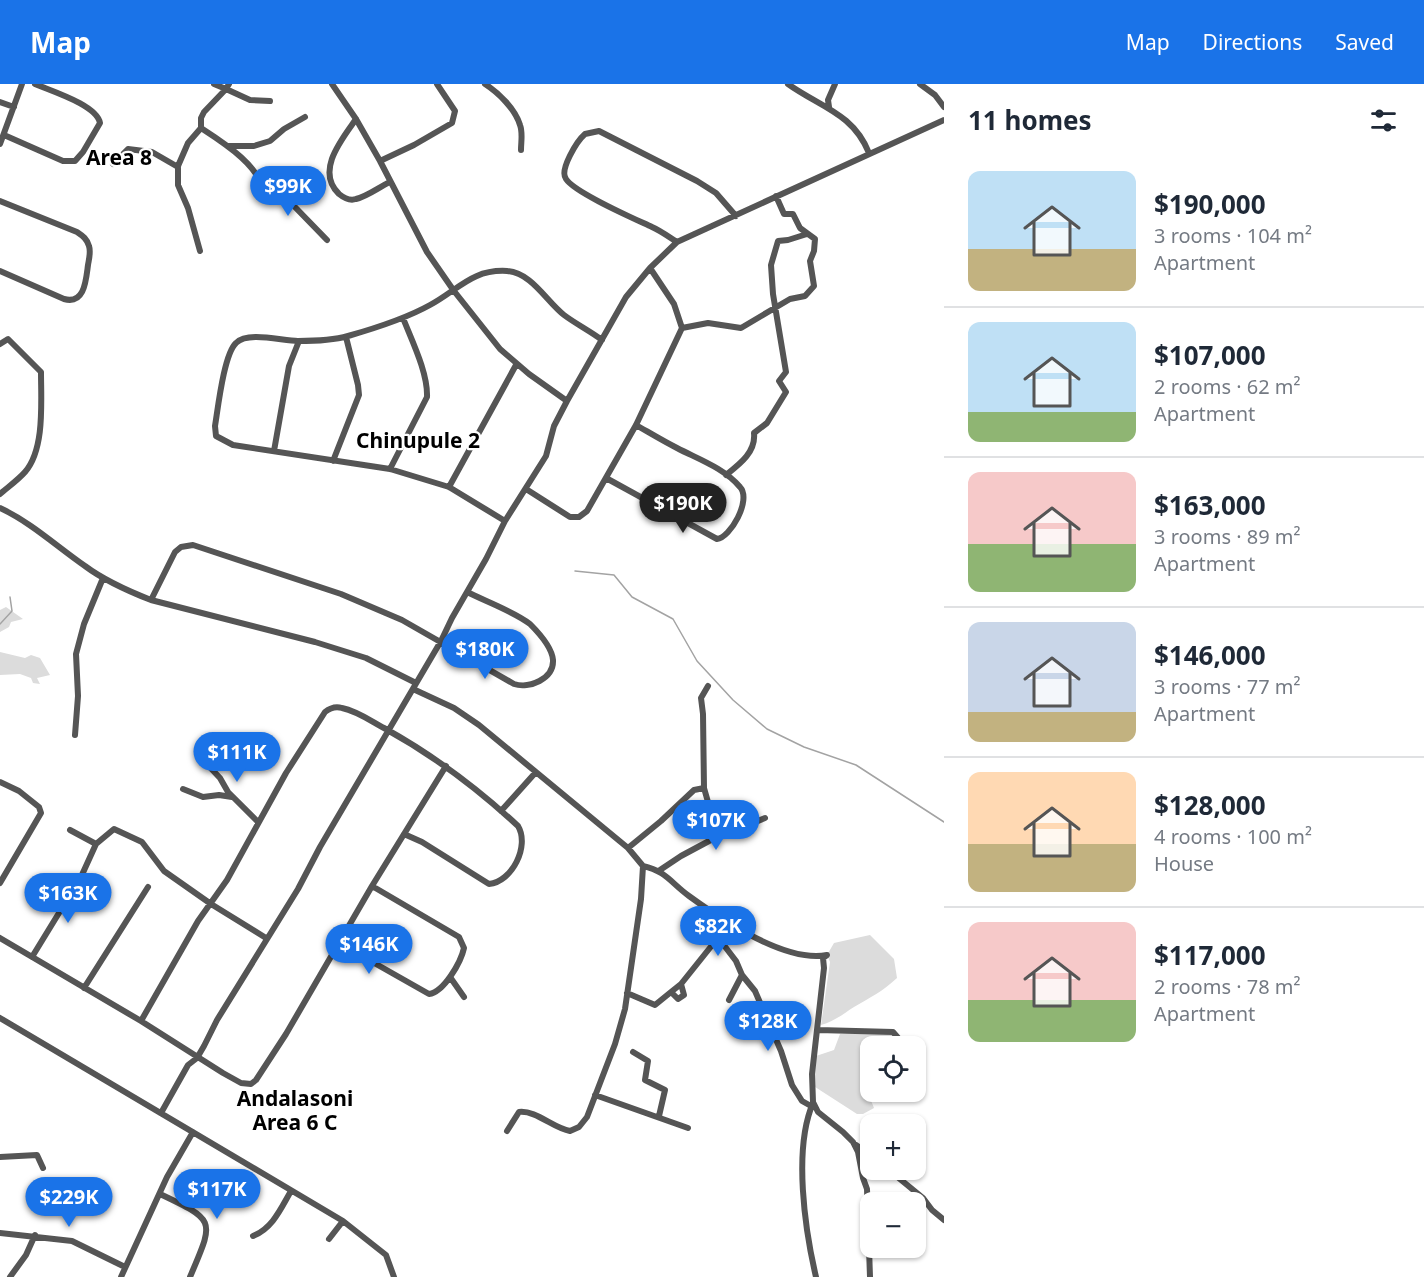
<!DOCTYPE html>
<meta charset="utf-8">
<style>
:root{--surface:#fff;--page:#f6f6f7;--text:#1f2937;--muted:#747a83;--line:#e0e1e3;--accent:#1a73e8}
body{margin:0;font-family:"Noto Sans",sans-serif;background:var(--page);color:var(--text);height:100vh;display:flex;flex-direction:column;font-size:22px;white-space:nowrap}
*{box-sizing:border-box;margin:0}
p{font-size:20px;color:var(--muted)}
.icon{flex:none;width:33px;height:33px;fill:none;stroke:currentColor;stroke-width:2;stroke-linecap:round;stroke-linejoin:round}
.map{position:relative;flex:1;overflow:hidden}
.drawer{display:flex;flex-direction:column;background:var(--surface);width:480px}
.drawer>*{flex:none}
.controls{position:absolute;left:860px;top:952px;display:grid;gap:12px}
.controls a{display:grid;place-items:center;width:66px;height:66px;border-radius:12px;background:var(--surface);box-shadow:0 2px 4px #0004;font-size:30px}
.price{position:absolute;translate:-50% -51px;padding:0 14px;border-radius:21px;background:var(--accent);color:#fff;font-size:20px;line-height:39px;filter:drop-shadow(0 2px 3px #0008)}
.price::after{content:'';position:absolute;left:50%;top:36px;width:18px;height:14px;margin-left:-9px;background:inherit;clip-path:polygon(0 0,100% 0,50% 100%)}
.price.current{background:#222;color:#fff}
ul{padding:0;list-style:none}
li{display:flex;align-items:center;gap:18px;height:150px;padding:0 24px}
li+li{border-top:2px solid var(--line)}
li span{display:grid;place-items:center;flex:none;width:168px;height:120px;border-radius:12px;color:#555}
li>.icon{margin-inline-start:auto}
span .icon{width:72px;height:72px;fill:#fffc;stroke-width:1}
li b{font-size:26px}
h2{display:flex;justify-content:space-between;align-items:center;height:72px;padding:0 24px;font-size:26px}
header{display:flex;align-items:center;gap:36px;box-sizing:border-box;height:84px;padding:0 30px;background:var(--accent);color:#fff}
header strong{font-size:28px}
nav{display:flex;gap:33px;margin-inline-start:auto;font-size:21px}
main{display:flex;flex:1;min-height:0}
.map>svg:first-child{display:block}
.green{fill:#dcdcdc}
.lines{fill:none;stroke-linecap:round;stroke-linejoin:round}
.stream{stroke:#a3a3a3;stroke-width:1.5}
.street{stroke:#555;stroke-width:6}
.labels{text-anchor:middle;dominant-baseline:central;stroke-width:4.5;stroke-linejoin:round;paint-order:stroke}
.quarter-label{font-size:21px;font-weight:bold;fill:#000;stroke:#fff}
</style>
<header>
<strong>Map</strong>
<nav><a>Map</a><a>Directions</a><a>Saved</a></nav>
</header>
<main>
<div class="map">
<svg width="944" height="1193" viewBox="0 0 944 1193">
<rect width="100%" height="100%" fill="#fff"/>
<path class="green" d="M6,523L23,535L11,538L9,543L0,548V526Z
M0,568L25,574L31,571L40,574L50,591L37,594L40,600L33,599L31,594L20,590L0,591Z
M870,851L894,875L897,894C882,908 871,913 854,923C843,930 835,937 821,941L830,878L827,871L834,859Z
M877,948L906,954L908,963H870V1008H892L886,1012L870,1014L874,1024L863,1030H857L812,1001L816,972L834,966L840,950Z"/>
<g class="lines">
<path class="stream" d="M575,487L614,491L632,513L673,535L697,577L733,616L767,645L804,663L856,681L944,738
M0,540L12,527L10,513"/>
<path class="street" d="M214,0L226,5L229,0
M332,0L356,35L380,77L427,168L454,207L500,265L529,290L567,317
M485,0C499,9 515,25 520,41C523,49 521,57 521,66
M788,0C820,23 853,29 869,69
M920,0L935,11L944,23
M0,18L14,23
M829,23L828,16L835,0
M356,35C342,55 315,87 339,110C344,114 350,117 356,115C368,112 379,103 390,98
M201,44C221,57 263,83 263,110
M4,51L63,77H75L83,68L100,39C97,21 51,7 35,0
M0,60L22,0
M228,62H254L270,57L284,45L305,33
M380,77L414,61L452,39L455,27L437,0
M113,80L128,65L152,68L178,83
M259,95L277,94L284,101L293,121L327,156
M0,117L77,148C83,152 87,155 89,162C91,168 89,175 88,181C86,195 85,221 64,215L0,187
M677,158C669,153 661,147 652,143C635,135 575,109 566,95C559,86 577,57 585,50L599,47L697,97L716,109L736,132
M200,167L188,124L178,101V82L188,59L201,44V34L204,28L226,5L250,16L270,17
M682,244L708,239L741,244L790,215L805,212L814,202L810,177L814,167L815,155L800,144L793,130H784L776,112
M0,260L8,255L41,288C41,318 45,365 25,388C18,396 8,403 0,410
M274,367L289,282L299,257
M333,377L359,311L358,301L346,253
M390,385L427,313C428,289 412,257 403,234
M726,391C740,380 756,368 754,349L767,339L786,308L779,297L786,288L773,210L771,181L778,157L788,156L807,150
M606,394L717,455C730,454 752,416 740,403C724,384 698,375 677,364C663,357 650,349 636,341
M449,403L516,281
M526,405L570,433H579L587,427L636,341L682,244L674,220L650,184
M0,424C32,439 56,462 85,482C105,497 128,507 151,516L315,558L366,574L416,599
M505,437L449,403L390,385L233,361L216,352L215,342C218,324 224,270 236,259C248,247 282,257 298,257C314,257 334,256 348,252C376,244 405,235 430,221C458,206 472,185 507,187C532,189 546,217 564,231C576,240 590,247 602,256
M151,516L175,468L181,463L193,461L341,510L402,536L514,600C529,605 554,595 553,576C552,563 539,549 530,540C515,528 485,517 467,508
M708,602L701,614L703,630L704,704L712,732L715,755
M413,605L454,624L479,641L628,764L643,782L641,815L625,925L615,960L587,1033L579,1043L570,1047C553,1044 536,1026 519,1028L507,1047
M75,651L78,612L76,570L84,540L103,494
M202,668L204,677L220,694L228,708L258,738
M0,698L19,707L39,723L41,729L0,799
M183,705L203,713L219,711L232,713
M501,727L536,688
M70,746L96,760
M628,764L661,737L694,706L704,704
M643,782C666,787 671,799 689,812C722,836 785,879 827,871L823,874L824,884L812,990L813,1018L818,1028L843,1048L853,1058L858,1068L863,1094L867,1105L870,1193
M660,786L681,772L709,757L765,734
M722,849L723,860L736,877L742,891L755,907L781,967L792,1001L802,1017L811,1022
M0,854L141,937L223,989L241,999L251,1000L256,996L286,950L372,802L446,682
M339,859L429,910C444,908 461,878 464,864L459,853L372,802
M32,873L81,793L96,760L114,745L142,758L164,787L211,820L266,854
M450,893L464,913
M681,900L671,908L678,915L684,911L681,900L729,840
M84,904L148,803
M627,909L655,921L671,908
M729,916L742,891
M0,934L343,1137L386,1171L394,1193
M141,937L198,837L227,796L286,689L325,628C330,624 336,622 342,624C357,627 371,637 384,644C433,671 477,704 518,742C530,762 512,798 489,800L422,758L404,750
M818,946L893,948L906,963
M633,968L648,977L645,996L665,1006L659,1032
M595,1011L688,1044
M813,1019C793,1065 805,1146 816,1193
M161,1029L188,981L197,974L204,962L217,936L298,805L320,763L441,557L452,534L486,475L505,437L546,372L554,342L567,317L626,213L650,184L677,158L944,36
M856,1061L870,1071
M0,1073L37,1071L43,1084
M889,1086L923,1114L932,1126L944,1136
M160,1110C217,1137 214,1136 190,1193
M0,1149L72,1157L125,1183
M253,1152C273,1144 281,1124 291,1107
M329,1155L343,1137
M10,1193L26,1171L35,1151
M121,1193L167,1093L193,1048"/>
</g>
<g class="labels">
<g class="quarter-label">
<text x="119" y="73">Area 8</text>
<text x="418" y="356">Chinupule 2</text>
<text x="295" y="1014">Andalasoni<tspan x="295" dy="24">Area 6 C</tspan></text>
</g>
</g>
</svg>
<div class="controls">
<a><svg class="icon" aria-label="locate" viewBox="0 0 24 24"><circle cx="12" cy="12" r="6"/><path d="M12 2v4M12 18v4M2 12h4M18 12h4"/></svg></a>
<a>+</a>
<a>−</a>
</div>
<b class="price" style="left:288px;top:133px">$99K</b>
<b class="price current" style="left:683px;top:450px">$190K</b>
<b class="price" style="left:485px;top:596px">$180K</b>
<b class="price" style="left:237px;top:699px">$111K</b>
<b class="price" style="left:716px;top:767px">$107K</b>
<b class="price" style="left:68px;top:840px">$163K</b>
<b class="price" style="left:718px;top:873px">$82K</b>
<b class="price" style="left:369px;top:891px">$146K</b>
<b class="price" style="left:768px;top:968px">$128K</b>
<b class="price" style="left:217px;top:1136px">$117K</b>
<b class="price" style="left:69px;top:1144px">$229K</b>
</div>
<section class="drawer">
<h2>11 homes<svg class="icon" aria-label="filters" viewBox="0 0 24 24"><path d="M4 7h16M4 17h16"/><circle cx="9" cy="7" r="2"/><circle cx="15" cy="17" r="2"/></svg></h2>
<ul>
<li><span style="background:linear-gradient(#bfe0f5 65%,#c2b280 0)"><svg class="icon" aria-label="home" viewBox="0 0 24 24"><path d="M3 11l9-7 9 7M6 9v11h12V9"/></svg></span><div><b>$190,000</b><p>3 rooms · 104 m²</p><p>Apartment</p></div></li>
<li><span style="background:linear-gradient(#bfe0f5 75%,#8fb573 0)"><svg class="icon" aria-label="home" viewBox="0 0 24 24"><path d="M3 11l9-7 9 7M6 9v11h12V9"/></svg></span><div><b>$107,000</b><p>2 rooms · 62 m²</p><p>Apartment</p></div></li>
<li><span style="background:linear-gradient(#f6c9c9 60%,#8fb573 0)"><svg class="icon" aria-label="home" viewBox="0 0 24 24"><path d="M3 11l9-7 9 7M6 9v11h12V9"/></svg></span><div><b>$163,000</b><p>3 rooms · 89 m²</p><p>Apartment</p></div></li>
<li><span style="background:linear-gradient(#c9d6e8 75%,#c2b280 0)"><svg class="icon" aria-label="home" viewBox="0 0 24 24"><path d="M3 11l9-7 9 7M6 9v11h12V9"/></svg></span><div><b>$146,000</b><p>3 rooms · 77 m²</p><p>Apartment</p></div></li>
<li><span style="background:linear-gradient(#ffd9b3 60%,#c2b280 0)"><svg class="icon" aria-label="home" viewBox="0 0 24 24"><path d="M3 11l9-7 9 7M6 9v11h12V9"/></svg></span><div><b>$128,000</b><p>4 rooms · 100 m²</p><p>House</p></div></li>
<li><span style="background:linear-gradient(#f6c9c9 65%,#8fb573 0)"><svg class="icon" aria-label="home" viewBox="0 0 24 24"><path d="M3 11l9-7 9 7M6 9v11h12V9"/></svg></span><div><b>$117,000</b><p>2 rooms · 78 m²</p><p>Apartment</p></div></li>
</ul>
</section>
</main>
